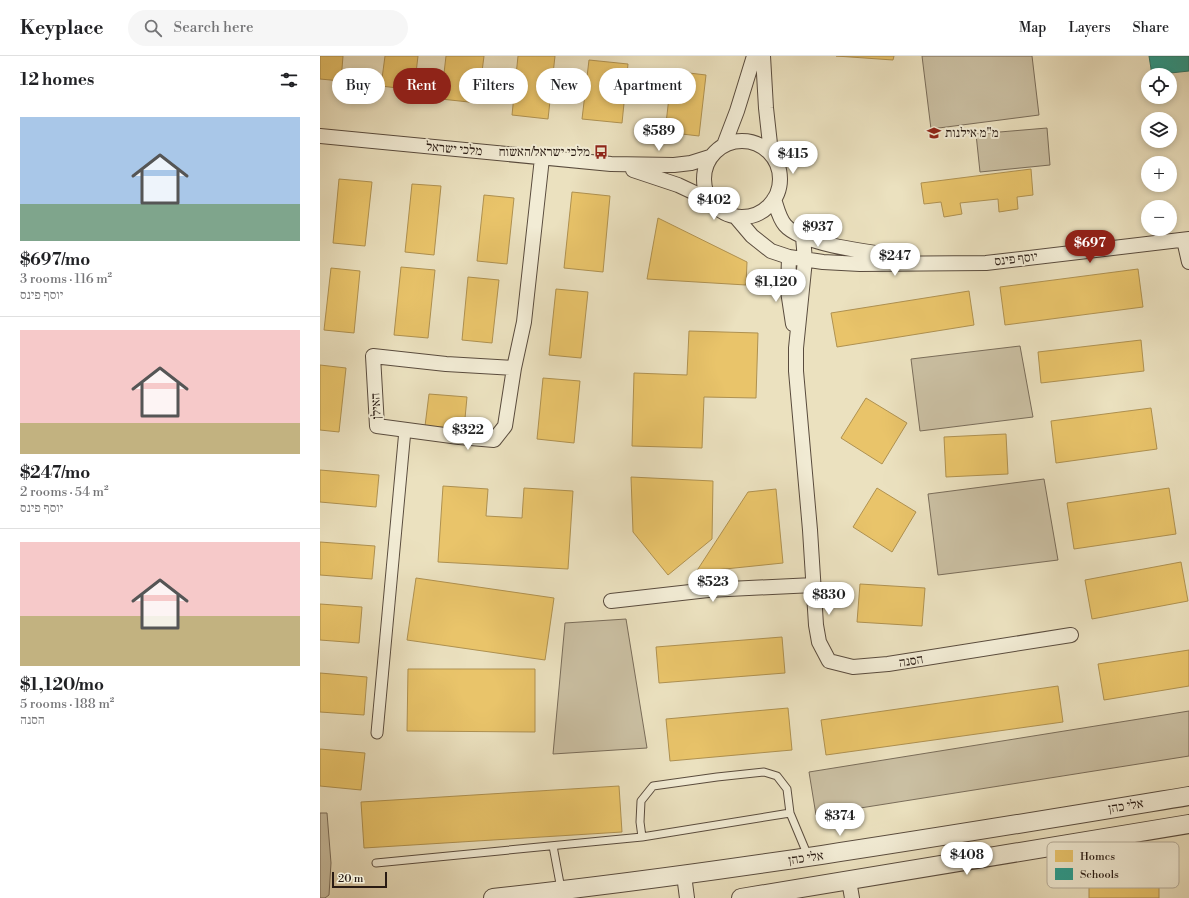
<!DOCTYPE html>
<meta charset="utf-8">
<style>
:root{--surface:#fff;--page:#f6f6f6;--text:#202124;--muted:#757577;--line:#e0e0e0;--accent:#8f2418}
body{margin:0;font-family:"Libre Bodoni","Frank Ruhl Libre",serif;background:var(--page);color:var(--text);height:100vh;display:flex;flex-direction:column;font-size:15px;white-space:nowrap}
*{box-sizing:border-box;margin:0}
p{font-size:13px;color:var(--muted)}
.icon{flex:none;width:22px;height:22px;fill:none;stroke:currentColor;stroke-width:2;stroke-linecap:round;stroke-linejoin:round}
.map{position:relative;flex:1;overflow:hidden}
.sheet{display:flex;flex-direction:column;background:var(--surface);width:320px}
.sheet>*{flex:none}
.hud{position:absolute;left:12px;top:12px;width:380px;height:36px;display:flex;gap:8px}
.controls{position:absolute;left:821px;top:12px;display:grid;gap:8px}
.controls a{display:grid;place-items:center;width:36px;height:36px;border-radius:50%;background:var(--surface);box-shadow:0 2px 6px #0003;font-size:20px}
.scale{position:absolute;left:12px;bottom:10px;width:55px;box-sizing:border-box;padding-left:4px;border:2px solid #291b13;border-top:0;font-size:11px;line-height:14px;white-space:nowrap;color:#291b13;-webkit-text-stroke:3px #f2ecd5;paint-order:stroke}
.price{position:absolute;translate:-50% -34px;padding:0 9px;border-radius:14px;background:#fff;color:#222;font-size:13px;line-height:26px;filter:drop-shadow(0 1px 2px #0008)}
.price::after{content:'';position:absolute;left:50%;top:24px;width:12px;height:9px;margin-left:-6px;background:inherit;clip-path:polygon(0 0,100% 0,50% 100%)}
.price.current{background:var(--accent);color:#fff}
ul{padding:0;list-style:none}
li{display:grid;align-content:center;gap:8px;height:212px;padding:0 20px}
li+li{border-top:1px solid var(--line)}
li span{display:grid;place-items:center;height:124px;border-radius:0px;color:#555}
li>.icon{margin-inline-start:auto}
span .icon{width:72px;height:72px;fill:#fffc;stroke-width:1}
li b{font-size:17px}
h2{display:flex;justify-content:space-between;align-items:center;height:48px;padding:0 20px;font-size:17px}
.pill{padding:0 14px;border-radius:18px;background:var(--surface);box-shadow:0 2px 6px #0003;font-size:14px;line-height:36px}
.pill.current{background:var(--accent);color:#fff}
header{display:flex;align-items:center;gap:24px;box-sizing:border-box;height:56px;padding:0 20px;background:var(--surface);border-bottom:1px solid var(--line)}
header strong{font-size:19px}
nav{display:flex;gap:22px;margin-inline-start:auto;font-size:14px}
.search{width:280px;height:36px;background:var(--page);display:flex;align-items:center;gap:10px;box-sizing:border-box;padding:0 14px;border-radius:22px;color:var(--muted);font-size:15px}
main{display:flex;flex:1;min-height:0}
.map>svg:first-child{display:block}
.green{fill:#cabfa2;stroke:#7a6d5a}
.homes{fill:#e9c46a;stroke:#af9150}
.schools{fill:#2a9d8f;stroke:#2a766a}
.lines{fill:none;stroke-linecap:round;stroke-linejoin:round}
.service-casing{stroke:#5a4c3e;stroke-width:9}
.pedestrian-casing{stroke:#5a4c3e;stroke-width:13}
.minor-casing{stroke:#5a4c3e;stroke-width:16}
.tertiary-casing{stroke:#5a4c3e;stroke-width:20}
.service{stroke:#f2ecd5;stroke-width:7}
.pedestrian{stroke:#f2ecd5;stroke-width:11}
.minor{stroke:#f2ecd5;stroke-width:14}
.tertiary{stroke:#f2ecd5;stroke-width:18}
.labels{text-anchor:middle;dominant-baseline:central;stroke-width:4;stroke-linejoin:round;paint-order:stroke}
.poi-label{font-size:13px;fill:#291b13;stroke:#f2ecd5;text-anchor:start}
.street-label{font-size:13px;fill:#291b13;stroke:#f2ecd5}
.key{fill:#f2ecd5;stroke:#b6ad9b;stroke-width:1}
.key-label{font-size:11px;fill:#291b13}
</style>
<header>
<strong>Keyplace</strong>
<div class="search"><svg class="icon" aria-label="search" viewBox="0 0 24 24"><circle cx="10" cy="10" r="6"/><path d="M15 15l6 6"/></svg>Search here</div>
<nav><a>Map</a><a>Layers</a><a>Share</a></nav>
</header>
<main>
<section class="sheet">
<h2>12 homes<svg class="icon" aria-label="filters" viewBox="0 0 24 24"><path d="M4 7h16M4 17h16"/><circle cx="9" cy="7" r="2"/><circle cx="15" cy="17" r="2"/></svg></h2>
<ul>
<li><span style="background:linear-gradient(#a9c7e8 70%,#7fa58c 0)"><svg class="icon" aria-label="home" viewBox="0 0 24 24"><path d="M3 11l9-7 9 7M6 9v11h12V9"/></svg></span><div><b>$697/mo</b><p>3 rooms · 116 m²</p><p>יוסף פינס</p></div></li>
<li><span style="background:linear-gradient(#f6c9c9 75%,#c2b280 0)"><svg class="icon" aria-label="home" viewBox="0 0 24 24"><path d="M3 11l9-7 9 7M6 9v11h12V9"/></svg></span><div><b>$247/mo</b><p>2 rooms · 54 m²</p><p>יוסף פינס</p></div></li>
<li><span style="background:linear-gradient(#f6c9c9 60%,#c2b280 0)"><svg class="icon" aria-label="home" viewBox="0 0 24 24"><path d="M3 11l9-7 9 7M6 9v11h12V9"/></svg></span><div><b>$1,120/mo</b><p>5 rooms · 188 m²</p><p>הסנה</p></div></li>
</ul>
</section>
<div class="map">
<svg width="869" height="842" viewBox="0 0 869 842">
<rect width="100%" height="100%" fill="#ebe1bf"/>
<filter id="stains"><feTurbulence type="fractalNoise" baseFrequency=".005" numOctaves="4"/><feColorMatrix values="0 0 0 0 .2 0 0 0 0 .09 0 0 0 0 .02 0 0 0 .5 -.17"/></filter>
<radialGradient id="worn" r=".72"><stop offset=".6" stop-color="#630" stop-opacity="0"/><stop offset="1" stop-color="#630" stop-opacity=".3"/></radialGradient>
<path class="green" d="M602,0H712L719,59L611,73Z
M727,72L730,109L660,116L656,78Z
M700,290L713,361L600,375L591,303Z
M724,423L738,504L618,519L608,438Z
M306,563L327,692L233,698L245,567Z
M869,655V700L496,759L489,716Z
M0,757H7L11,807L9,839L5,842H0Z"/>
<path class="homes" d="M0,0H23L21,25L0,23Z
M65,0H98L94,34L61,30Z
M126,0H164L158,47L121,43Z
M198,0H235L228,63L192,59Z
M516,0H574L573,4Z
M269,4L308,8L302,67L262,63Z
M352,15L386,19L379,80L345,76Z
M711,113L713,139L697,141L698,153L679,156L678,143L640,147L642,158L624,161L621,146L604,148L601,127Z
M19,123L52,126L45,190L13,187Z
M92,128L121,130L114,199L85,196Z
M252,136L290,140L283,216L244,212Z
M164,139L194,142L187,208L157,205Z
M338,162L427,206L426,229L327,223Z
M81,211L115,214L108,282L74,279Z
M11,212L40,215L34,277L4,274Z
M818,213L823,251L685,269L680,231Z
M148,221L179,224L172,287L142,284Z
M236,233L268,236L261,302L229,299Z
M649,235L654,269L517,291L511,257Z
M369,275L438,277L436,342L384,341L382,392L312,390L314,317L367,319Z
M821,284L824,315L721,327L718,296Z
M0,309L26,312L19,376L0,374Z
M223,322L260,325L254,387L217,383Z
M109,338L147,341L144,373L105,370Z
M546,342L587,367L562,408L521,382Z
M831,352L837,393L736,407L731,365Z
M686,378L688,418L626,421L624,381Z
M0,414L59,419L56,451L0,446Z
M311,421L393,425L392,483L348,519L313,476Z
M123,430L168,433L166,460L202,462L204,432L253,435L248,513L118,506Z
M557,432L596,456L572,496L533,471Z
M849,432L856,478L754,493L747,447Z
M456,433L463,507L376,516L428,436Z
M0,486L55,490L52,523L0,519Z
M861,506L868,545L772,563L765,524Z
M96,522L234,542L225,604L87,584Z
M540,528L605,532L602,570L537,566Z
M0,548L42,551L39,587L0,584Z
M462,581L465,617L339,627L336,591Z
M869,594V630L784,644L778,608Z
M88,613H215V676L87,675Z
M0,617L47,621L44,659L0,656Z
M738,630L743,666L506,699L501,664Z
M468,652L472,694L350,705L346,663Z
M0,693L45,697L41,734L0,730Z
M299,730L302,776L44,792L41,746Z
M839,825V842H769V827Z"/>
<path class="schools" d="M829,0H869V15L832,19Z"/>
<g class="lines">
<defs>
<path id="service" d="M322,781L320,766L321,745L333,730L397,721L444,716L457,720L467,733L470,757L488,800
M233,790L241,833
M56,807L322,781L470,757"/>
<path id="pedestrian" d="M57,677L85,374"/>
<path id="minor" d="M443,0L446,52L451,97
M0,80L291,108L354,109L371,107L390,101
M384 123a38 38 0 1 1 76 0a38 38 0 1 1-76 0Z
M404,89L417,55L434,0
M313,114L358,129L390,144
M454,143C457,152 459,162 465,169C483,190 558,197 586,201
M415,160L432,180L451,195L469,201L503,206L540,208L666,207L869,183
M483,181L485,204L476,292V315L490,474L496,569L499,586L509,605L533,611L568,608L751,579
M864,184L869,206
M469,201L468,235L473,268
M194,312L126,308L53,300L57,370L139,381L174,384L185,370L194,312L204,266L222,102
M291,545L388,534L494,529
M364,819L367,842
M529,825L532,842"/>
<path id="tertiary" d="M173,842C406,817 638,778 869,740
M421,842L869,768"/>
</defs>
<use href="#service" class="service-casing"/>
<use href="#pedestrian" class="pedestrian-casing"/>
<use href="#minor" class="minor-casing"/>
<use href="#tertiary" class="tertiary-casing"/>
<use href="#service" class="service"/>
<use href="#pedestrian" class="pedestrian"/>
<use href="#minor" class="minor"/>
<use href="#tertiary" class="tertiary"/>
</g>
<defs>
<symbol id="school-bare" viewBox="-9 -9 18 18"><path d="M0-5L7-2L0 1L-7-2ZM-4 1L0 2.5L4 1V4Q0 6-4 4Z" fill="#8f2418" stroke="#f2ecd5" stroke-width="2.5" paint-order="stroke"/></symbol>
<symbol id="bus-bare" viewBox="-9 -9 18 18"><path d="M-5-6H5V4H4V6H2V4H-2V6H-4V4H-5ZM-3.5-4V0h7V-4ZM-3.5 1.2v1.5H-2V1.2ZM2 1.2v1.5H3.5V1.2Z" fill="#8f2418" stroke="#f2ecd5" stroke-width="2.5" paint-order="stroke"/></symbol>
</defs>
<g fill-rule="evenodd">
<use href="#school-bare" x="604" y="67" width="20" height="20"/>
<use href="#bus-bare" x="271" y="86" width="20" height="20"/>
</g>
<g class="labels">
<g class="poi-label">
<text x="625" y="77">מ"מ אילנות</text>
<text x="270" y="96" text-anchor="end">מלכי ישראל/האשוח</text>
</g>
<g class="street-label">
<text transform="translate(134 93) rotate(5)">מלכי ישראל</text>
<text transform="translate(696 203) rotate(-7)">יוסף פינס</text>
<text transform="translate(56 350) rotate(-93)">האילן</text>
<text transform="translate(591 605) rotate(-9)">הסנה</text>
<text transform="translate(806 750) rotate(-9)">אלי כהן</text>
<text transform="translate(486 802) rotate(-8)">אלי כהן</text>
</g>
</g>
<rect x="727" y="786" width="132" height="46" rx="6" class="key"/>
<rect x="735" y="794" width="18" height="12" fill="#e9c46a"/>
<rect x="735" y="812" width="18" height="12" fill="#2a9d8f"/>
<g class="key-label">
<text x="760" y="804">Homes</text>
<text x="760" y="822">Schools</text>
</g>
<rect width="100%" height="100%" filter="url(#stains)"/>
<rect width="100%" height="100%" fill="url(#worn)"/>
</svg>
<div class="controls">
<a><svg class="icon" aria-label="locate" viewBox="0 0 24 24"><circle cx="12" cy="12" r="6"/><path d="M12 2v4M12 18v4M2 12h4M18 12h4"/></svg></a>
<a><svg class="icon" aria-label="layers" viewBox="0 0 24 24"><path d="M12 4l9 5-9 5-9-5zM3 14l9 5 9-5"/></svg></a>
<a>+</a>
<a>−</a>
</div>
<div class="scale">20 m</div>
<b class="price" style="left:339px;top:96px">$589</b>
<b class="price" style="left:473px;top:119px">$415</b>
<b class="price" style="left:394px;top:165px">$402</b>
<b class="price" style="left:498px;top:192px">$937</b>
<b class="price current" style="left:770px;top:208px">$697</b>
<b class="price" style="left:575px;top:221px">$247</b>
<b class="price" style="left:456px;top:247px">$1,120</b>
<b class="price" style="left:148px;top:395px">$322</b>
<b class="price" style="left:393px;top:547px">$523</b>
<b class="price" style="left:509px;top:560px">$830</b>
<b class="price" style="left:520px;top:781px">$374</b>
<b class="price" style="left:647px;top:820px">$408</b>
<div class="hud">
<a class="pill">Buy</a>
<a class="pill current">Rent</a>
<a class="pill">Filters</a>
<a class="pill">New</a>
<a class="pill">Apartment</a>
</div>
</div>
</main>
